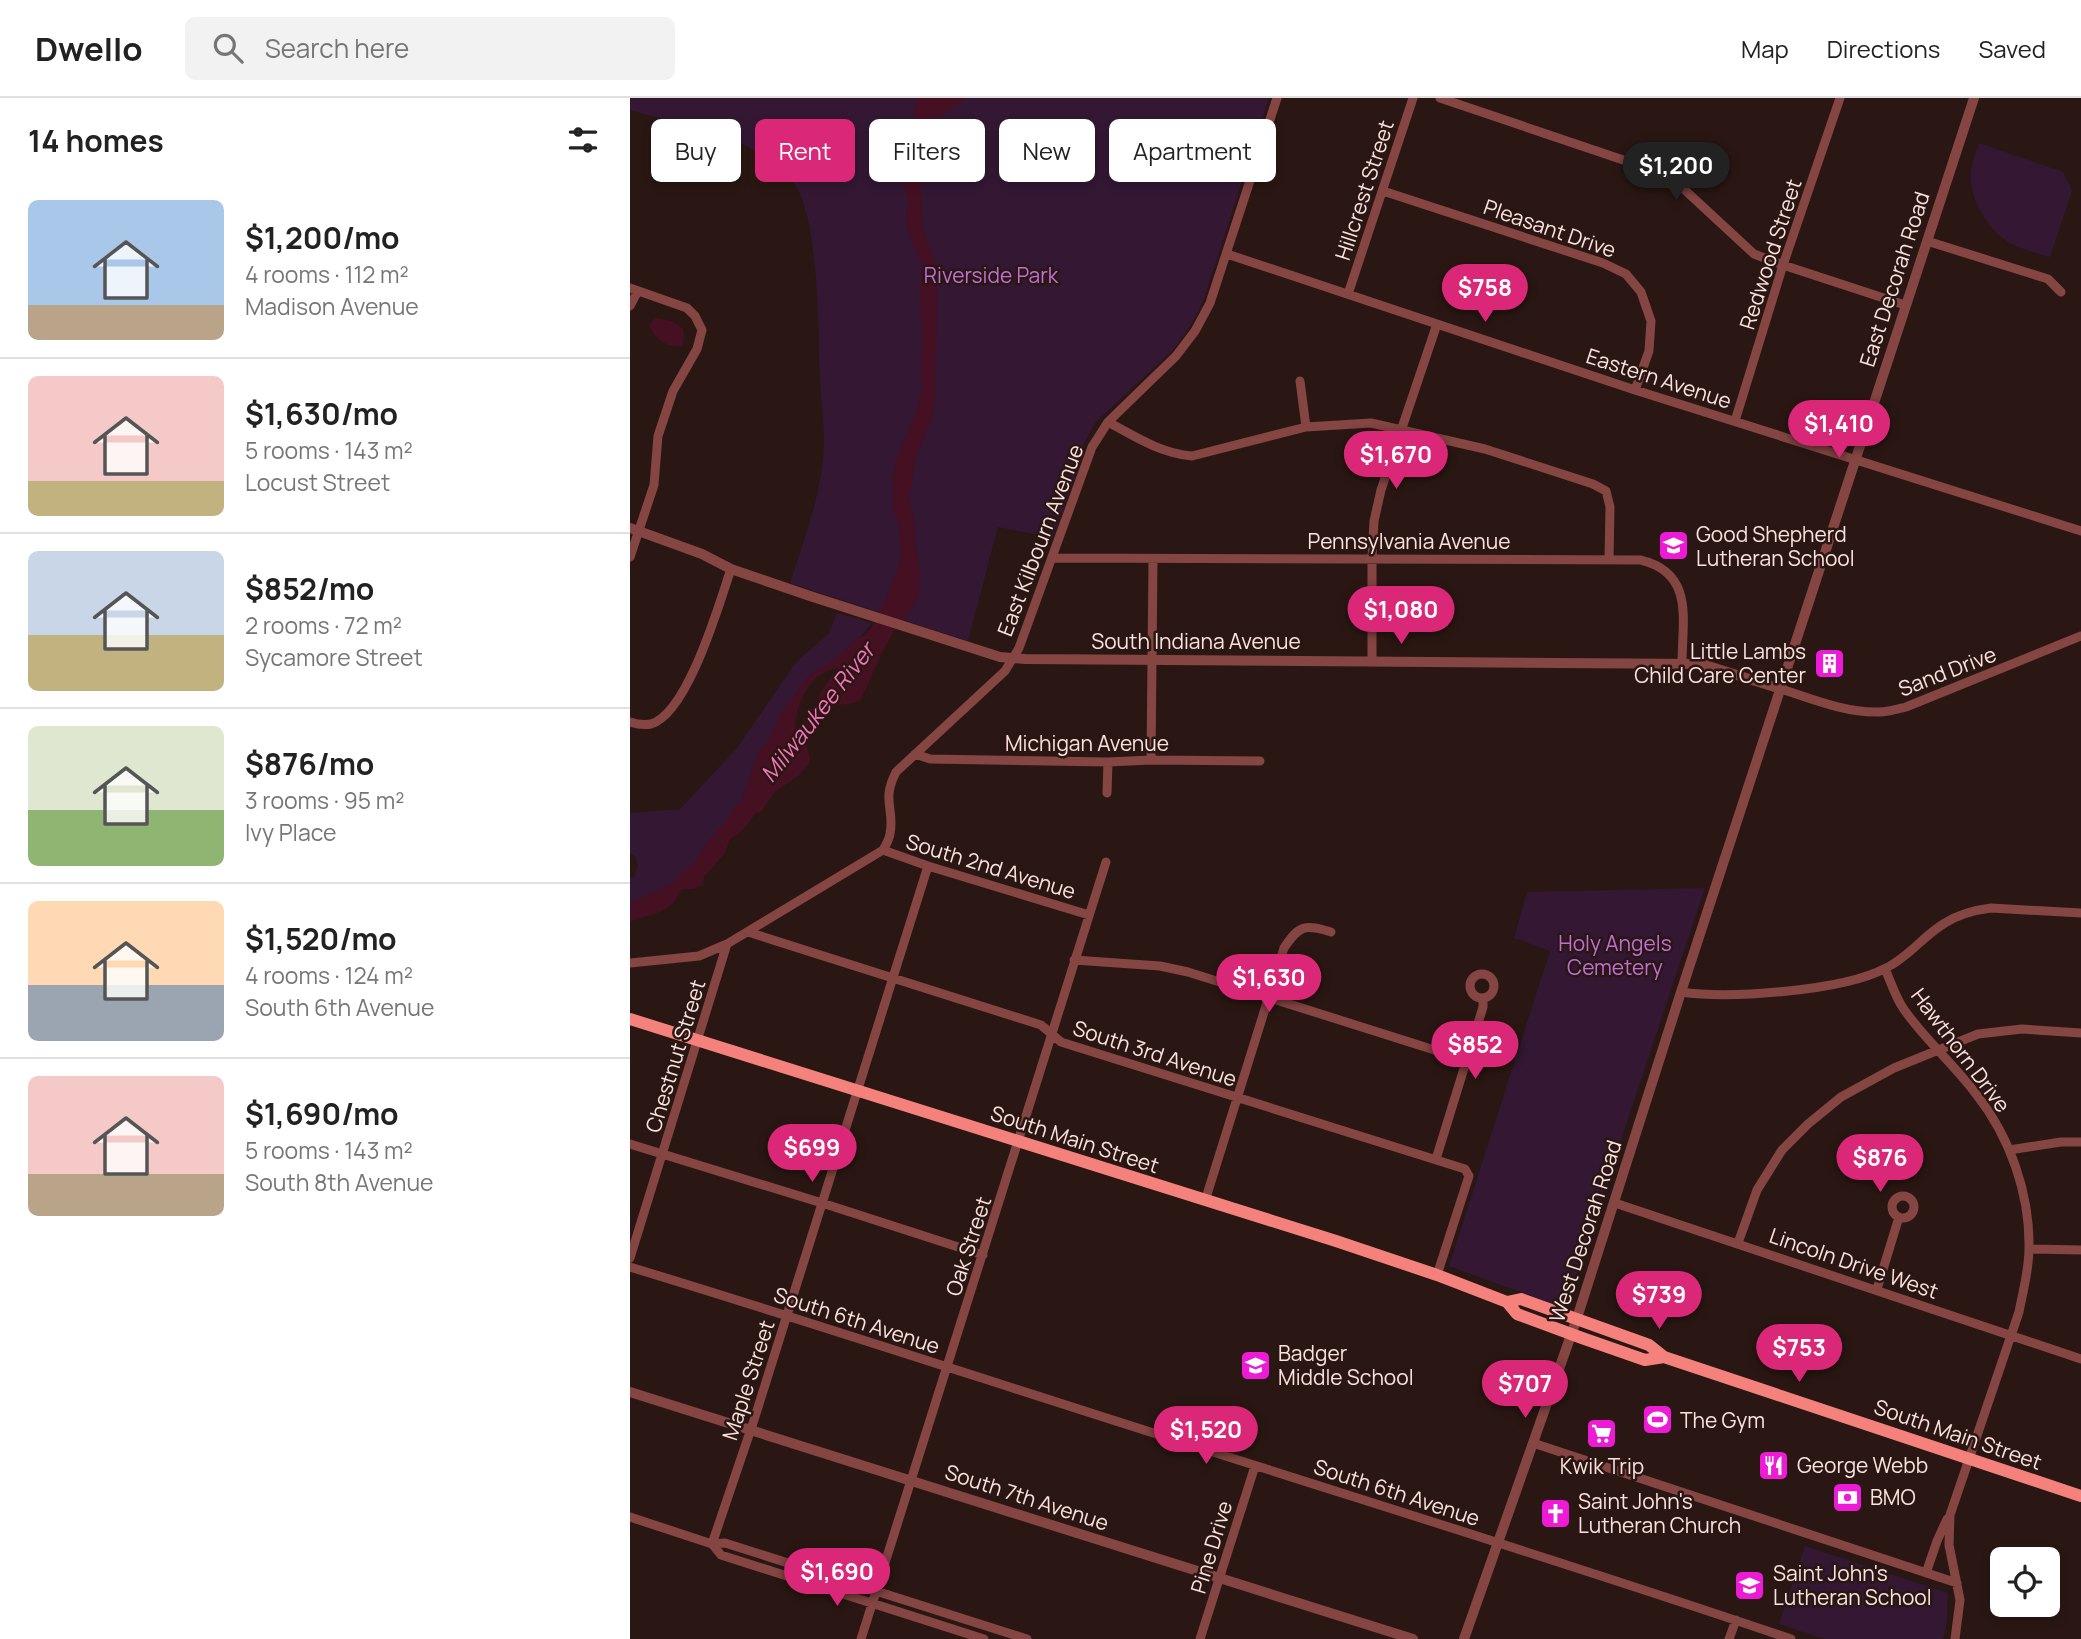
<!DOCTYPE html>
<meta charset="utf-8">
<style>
:root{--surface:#fff;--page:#f2f2f2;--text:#222;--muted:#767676;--line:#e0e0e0;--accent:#db2777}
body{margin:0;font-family:Manrope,sans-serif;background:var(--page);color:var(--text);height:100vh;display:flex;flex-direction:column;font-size:26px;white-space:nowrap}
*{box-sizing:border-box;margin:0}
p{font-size:23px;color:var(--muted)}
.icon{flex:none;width:38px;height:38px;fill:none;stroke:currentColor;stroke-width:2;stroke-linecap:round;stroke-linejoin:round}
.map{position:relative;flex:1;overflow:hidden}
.sheet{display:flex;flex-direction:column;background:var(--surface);width:630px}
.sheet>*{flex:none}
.guide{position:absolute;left:21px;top:21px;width:665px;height:63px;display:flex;gap:14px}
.tools{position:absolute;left:1360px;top:1449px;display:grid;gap:14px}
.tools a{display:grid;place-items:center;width:70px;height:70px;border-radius:10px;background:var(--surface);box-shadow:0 4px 10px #0003;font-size:35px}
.price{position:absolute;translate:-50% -60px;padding:0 16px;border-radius:24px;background:var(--accent);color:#fff;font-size:23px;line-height:46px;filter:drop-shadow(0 2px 4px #0008)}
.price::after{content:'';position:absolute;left:50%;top:42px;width:21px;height:16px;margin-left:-10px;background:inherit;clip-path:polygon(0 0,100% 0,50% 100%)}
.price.active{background:#222;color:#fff}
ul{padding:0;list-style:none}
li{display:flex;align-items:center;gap:21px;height:175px;padding:0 28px}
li+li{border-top:2px solid var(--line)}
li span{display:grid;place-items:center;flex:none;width:196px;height:140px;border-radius:10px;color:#555}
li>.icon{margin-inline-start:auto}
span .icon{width:84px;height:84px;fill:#fffc;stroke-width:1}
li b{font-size:30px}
h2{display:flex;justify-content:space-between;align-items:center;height:84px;padding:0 28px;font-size:30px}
.pill{padding:0 24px;border-radius:10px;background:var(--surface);box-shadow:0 4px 10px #0003;font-size:24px;line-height:63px}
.pill.active{background:var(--accent);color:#fff}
header{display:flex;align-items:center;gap:42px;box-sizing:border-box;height:98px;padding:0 35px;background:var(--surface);border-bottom:2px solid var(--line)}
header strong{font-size:33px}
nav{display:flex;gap:38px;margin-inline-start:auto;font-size:24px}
.search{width:490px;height:63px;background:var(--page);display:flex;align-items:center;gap:18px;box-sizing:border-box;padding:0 24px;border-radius:10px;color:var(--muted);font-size:26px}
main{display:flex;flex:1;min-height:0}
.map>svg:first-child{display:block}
.green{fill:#331733}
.water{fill:#461023;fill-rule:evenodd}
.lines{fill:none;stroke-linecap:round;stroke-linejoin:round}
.river{stroke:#461023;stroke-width:14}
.minor{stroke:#854542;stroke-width:9}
.tertiary{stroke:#854542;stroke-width:10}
.secondary{stroke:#f5817d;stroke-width:12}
.labels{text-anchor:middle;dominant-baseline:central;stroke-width:5;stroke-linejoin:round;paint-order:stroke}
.street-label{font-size:21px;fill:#fce2de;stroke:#2a1713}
.park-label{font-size:21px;fill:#bf6ed8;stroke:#2a1713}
.poi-label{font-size:21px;fill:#fce2de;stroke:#2a1713;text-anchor:start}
.water-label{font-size:23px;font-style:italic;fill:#f474b8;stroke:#2a1713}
</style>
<header>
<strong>Dwello</strong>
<div class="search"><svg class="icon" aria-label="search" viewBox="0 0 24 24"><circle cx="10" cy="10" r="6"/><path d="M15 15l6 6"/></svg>Search here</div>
<nav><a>Map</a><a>Directions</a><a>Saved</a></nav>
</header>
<main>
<section class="sheet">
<h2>14 homes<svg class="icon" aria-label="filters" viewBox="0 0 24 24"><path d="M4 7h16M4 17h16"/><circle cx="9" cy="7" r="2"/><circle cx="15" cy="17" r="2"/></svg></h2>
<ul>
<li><span style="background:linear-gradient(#a9c7e8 75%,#b9a48a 0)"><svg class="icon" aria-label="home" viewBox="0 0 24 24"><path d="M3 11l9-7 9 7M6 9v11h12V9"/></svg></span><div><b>$1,200/mo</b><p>4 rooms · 112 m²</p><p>Madison Avenue</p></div></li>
<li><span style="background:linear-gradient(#f6c9c9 75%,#c2b280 0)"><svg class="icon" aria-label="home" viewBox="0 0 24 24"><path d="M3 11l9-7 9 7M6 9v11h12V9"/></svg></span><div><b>$1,630/mo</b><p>5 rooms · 143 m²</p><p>Locust Street</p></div></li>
<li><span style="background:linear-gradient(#c9d6e8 60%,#c2b280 0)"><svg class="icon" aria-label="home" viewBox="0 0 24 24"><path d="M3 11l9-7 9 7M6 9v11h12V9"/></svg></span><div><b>$852/mo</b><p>2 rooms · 72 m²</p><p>Sycamore Street</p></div></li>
<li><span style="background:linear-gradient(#dfe7d0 60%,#8fb573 0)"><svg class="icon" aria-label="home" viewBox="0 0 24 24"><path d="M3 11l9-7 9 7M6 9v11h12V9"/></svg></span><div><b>$876/mo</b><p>3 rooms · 95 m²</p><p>Ivy Place</p></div></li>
<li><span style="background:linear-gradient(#ffd9b3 60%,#9aa5b1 0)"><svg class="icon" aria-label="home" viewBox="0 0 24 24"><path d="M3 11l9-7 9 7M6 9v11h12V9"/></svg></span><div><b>$1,520/mo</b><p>4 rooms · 124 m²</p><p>South 6th Avenue</p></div></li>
<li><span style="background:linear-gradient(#f6c9c9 70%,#b9a48a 0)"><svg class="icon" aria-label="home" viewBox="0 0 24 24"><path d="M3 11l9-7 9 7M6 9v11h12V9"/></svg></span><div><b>$1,690/mo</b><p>5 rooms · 143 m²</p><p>South 8th Avenue</p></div></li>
</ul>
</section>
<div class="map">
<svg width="1451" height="1541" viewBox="0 0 1451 1541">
<rect width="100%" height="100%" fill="#2a1713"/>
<path class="green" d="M0,0H639L574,201L563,224L543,252L465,325L454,346L452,361L423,440L368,429L338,543L160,485C173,445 188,405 193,362C196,337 191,308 190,283C188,236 190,119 163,84C125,37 55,28 0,12Z
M1349,45L1433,74L1442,93L1420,159C1406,155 1390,151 1378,144C1356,130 1338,98 1341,72C1342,63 1346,54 1349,45Z
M207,515L242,525L221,551L170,593L115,699L62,769L43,787L0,806V780L4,779L8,767L5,758L0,755V715L50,711L107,650L166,564L199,535Z
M1075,790L935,1210L819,1168L920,853L884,840L897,794Z
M1175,1448L1318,1495L1317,1523L1313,1541H1194L1149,1526Z"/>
<path class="water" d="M288,0H335L307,22L300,33L294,57L291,100L293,132L307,169V183L305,298L303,317L285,361L280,399C279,407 283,413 284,421C284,442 290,464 290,485C289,509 270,522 259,542C248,560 241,581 231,601C222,607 215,605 205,608C193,611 178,630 176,642C176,649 180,657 180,665L168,678L145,694L130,715L127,714L113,732L100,741L95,755L74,779L73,787L63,791H52C48,795 47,801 43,805C33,817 13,817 0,824V805L44,784L50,775L64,765L76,746L100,718L107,704H111L129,652L137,645L153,611L167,595L169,589L183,574L199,565L229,539H232L241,531L255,503L271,461L269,427L263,411V377L265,373L264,366L286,315L291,293L292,233L290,204L292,164L284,149L277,129L276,112L279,108C270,83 279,25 288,0ZM225,567V569C215,579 201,583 192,593C189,597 190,599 188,604C185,612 178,622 170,627L169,632L166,631C163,615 177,583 192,576C201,570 214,568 225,567Z
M25,220L42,223L53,231L54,241L52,248C36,249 25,242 19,227Z"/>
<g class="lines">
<path class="river" d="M197,597L216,570L230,555"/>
<path class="minor" d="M810,0L1011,68L1044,82L1124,156L1153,167L1275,207
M753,93L973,165L996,176L1011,194L1021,223L1019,253L1005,292
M1297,143L1418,181L1431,194
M597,156L1005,292L1451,433
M0,190L57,210L65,218L72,232L67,251L43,293L28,338L24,387L0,459
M718,196L783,0
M0,208L8,193
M670,283L676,329
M1105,323L1153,167L1210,0
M478,324C506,339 530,355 562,358L676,329L741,325L855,351L963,386L976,393L980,409L979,462
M422,460L1011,462C1065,475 1052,523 1052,565
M742,563V460L744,423L751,392L807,226
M1151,591C1182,601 1215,615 1249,614C1258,614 1268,611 1276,609L1451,538
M0,624C6,626 15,627 21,626C58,615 89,506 101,471
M285,656L300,661L478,664L521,662L630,663
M521,662L523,461
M477,695L478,664
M253,752L298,768L459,817
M118,834L411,927L431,944L835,1071L839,1078L807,1177
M444,862L530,868L558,874L836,962
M0,865L69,858L97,846L253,752C256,747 259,742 260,736C265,711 251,703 266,674L375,573L389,550L462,349L478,324L546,258L565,233L580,205L647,0
M1255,871C1261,884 1265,898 1273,910C1294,941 1324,966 1346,996C1380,1039 1400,1096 1399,1150C1399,1172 1393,1193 1389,1214L1320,1417L1319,1447L1330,1502L1325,1541
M840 888a12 12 0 1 1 24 0a12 12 0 1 1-24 0Z
M1051,894C1100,901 1213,893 1256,870C1279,859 1294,837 1315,825C1329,816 1345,812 1361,810L1451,815
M0,1046L192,1105L353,1157
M1379,1052L1431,1044H1451
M806,1061L853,909V900
M1262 1109a11 11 0 1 1 22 0a11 11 0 1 1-22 0Z
M575,1103L654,850C669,827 675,826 701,834
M985,1105L1451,1261
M1108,1145L1127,1092L1152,1052L1178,1026L1211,999L1264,970L1348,936L1392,931L1451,935
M1399,1151L1451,1152
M0,1160L97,846
M0,1169C188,1226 374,1288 561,1347C761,1411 962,1473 1161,1541
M1247,1191L1269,1119
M903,1345L1327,1485
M0,1419L82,1446L95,1445L397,1541
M82,1446L124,1322L298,768
M82,1446L91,1457L354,1541
M1296,1475L1307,1443L1317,1421
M231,1541L476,764
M570,1541L625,1368
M1099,1541L1106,1522"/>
<path class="tertiary" d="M0,430L72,456L101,471L180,498L370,559L395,561L1072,566L1151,591
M0,1294L783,1541
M834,1541L947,1220L1051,894L1344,0"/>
<path class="secondary" d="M0,921L706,1143L807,1177L877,1204L891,1201L1019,1247L1034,1259L1451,1398
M877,1204L887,1216L952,1240L1015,1262L1034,1259"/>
</g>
<defs>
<symbol id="school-square" viewBox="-11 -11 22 22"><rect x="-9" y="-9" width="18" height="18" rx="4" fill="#ed1ad6" stroke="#2a1713"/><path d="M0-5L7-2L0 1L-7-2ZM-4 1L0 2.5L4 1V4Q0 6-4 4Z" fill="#fff"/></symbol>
<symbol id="building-square" viewBox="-11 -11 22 22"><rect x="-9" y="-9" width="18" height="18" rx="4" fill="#ed1ad6" stroke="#2a1713"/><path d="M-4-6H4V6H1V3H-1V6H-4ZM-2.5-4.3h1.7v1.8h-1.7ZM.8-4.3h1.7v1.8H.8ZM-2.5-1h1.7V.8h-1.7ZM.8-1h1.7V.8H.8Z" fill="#fff"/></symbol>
<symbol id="stadium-square" viewBox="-11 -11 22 22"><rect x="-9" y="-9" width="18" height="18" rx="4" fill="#ed1ad6" stroke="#2a1713"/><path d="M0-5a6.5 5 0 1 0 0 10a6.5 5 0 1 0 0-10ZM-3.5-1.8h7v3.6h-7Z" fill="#fff"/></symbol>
<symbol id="supermarket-square" viewBox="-11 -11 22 22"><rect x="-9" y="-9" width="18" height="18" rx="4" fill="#ed1ad6" stroke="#2a1713"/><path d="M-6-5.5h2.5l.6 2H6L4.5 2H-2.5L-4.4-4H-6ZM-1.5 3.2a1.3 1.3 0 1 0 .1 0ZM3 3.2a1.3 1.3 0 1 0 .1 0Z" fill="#fff"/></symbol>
<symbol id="restaurant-square" viewBox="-11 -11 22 22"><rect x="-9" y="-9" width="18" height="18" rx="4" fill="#ed1ad6" stroke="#2a1713"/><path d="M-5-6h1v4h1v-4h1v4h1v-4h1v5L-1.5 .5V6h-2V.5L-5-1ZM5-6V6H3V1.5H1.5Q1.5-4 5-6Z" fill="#fff"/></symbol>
<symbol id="bank-square" viewBox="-11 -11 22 22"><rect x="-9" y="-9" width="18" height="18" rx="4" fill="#ed1ad6" stroke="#2a1713"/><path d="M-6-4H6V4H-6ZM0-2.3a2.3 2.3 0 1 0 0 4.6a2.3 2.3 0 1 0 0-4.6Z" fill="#fff"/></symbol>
<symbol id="church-square" viewBox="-11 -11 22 22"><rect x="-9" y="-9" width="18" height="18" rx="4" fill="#ed1ad6" stroke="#2a1713"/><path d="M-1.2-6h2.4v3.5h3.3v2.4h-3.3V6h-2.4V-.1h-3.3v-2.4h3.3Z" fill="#fff"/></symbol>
</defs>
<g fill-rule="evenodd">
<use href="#school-square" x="1026" y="430" width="35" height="35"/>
<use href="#building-square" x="1182" y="548" width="35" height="35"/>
<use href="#school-square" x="608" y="1250" width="35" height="35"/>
<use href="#stadium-square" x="1010" y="1304" width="35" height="35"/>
<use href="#supermarket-square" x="954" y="1318" width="35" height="35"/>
<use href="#restaurant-square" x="1126" y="1350" width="35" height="35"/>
<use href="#bank-square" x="1200" y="1382" width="35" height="35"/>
<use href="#church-square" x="908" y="1398" width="35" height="35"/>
<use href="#school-square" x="1102" y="1470" width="35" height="35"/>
</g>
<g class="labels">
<g class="street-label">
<text transform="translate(734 92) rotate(-72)">Hillcrest Street</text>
<text transform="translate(920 130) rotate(19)">Pleasant Drive</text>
<text transform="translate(1140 156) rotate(-72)">Redwood Street</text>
<text transform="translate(1264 181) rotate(-72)">East Decorah Road</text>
<text transform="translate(1029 280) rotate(18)">Eastern Avenue</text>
<text transform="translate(410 442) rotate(-69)">East Kilbourn Avenue</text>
<text x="779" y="443">Pennsylvania Avenue</text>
<text x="566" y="543">South Indiana Avenue</text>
<text transform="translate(1317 573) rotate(-21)">Sand Drive</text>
<text x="457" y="645">Michigan Avenue</text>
<text transform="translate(361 768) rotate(17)">South 2nd Avenue</text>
<text transform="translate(1331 952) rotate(53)">Hawthorn Drive</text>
<text transform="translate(525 955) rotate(18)">South 3rd Avenue</text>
<text transform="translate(45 958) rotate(-73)">Chestnut Street</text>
<text transform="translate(445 1041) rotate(18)">South Main Street</text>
<text transform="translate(955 1133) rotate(-72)">West Decorah Road</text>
<text transform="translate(338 1148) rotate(-72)">Oak Street</text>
<text transform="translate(1224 1165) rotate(19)">Lincoln Drive West</text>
<text transform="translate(227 1222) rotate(18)">South 6th Avenue</text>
<text transform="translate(118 1282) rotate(-72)">Maple Street</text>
<text transform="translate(1328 1336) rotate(19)">South Main Street</text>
<text transform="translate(767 1394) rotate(18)">South 6th Avenue</text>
<text transform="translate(397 1399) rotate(18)">South 7th Avenue</text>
<text transform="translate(581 1449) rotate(-73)">Pine Drive</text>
</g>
<g class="park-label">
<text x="361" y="177">Riverside Park</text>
<text x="985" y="845">Holy Angels<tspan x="985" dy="24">Cemetery</tspan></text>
</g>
<g class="poi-label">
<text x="1066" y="436">Good Shepherd<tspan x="1066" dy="24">Lutheran School</tspan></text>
<text x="1176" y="553" text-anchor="end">Little Lambs<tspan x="1176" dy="24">Child Care Center</tspan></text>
<text x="648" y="1255">Badger<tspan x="648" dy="24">Middle School</tspan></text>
<text x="1050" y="1322">The Gym</text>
<text x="1167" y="1367">George Webb</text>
<text x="972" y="1368" text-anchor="middle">Kwik Trip</text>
<text x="1240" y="1399">BMO</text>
<text x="948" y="1403">Saint John's<tspan x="948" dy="24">Lutheran Church</tspan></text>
<text x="1143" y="1475">Saint John's<tspan x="1143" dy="24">Lutheran School</tspan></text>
</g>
<g class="water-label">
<text transform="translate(187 614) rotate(-52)">Milwaukee River</text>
</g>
</g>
</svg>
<div class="tools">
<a><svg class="icon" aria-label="locate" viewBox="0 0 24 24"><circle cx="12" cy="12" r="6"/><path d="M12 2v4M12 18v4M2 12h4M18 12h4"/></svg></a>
</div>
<b class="price active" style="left:1046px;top:104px">$1,200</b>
<b class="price" style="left:855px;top:226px">$758</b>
<b class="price" style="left:1209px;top:362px">$1,410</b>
<b class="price" style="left:766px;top:393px">$1,670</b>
<b class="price" style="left:771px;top:548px">$1,080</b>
<b class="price" style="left:639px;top:916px">$1,630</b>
<b class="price" style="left:845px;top:983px">$852</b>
<b class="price" style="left:182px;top:1086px">$699</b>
<b class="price" style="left:1250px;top:1096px">$876</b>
<b class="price" style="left:1029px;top:1233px">$739</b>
<b class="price" style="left:1169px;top:1286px">$753</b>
<b class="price" style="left:895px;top:1322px">$707</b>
<b class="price" style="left:576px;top:1368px">$1,520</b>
<b class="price" style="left:207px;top:1510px">$1,690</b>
<div class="guide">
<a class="pill">Buy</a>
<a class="pill active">Rent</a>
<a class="pill">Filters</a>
<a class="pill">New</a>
<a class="pill">Apartment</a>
</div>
</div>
</main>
